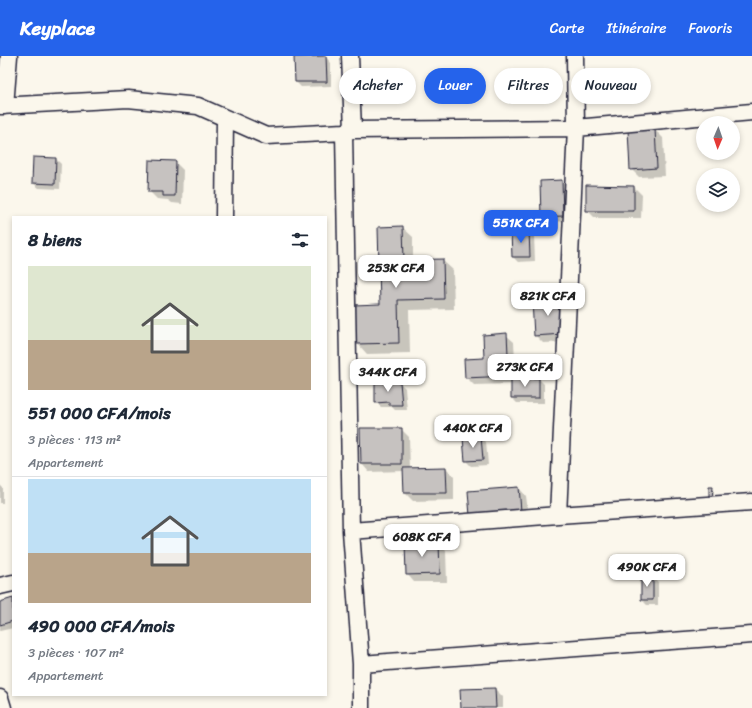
<!DOCTYPE html>
<html lang="fr">
<meta charset="utf-8">
<style>
:root{--surface:#fff;--page:#f6f6f7;--text:#1f2937;--muted:#747a83;--line:#e0e1e3;--accent:#2563eb}
body{margin:0;font-family:Sriracha,sans-serif;background:var(--page);color:var(--text);height:100vh;display:flex;flex-direction:column;font-size:15px;white-space:nowrap}
*{box-sizing:border-box;margin:0}
p{font-size:13px;color:var(--muted)}
.icon{flex:none;width:22px;height:22px;fill:none;stroke:currentColor;stroke-width:2;stroke-linecap:round;stroke-linejoin:round}
.map{position:relative;flex:1;overflow:hidden}
.side{position:absolute;left:12px;top:160px;width:315px;height:480px;display:flex;flex-direction:column;background:var(--surface);border-radius:0px;box-shadow:0 2px 6px #0003}
.side>*{flex:none}
.guide{position:absolute;left:339px;top:12px;width:353px;height:36px;display:flex;gap:8px}
.needle{width:26px;rotate:182deg}
.tools{position:absolute;left:696px;top:60px;display:grid;gap:8px}
.tools a{display:grid;place-items:center;width:44px;height:44px;border-radius:50%;background:var(--surface);box-shadow:0 2px 6px #0003;font-size:20px}
.price{position:absolute;translate:-50% -34px;padding:0 9px;border-radius:8px;background:#fff;color:#222;font-size:13px;line-height:26px;filter:drop-shadow(0 1px 2px #0008)}
.price::after{content:'';position:absolute;left:50%;top:24px;width:12px;height:9px;margin-left:-6px;background:inherit;clip-path:polygon(0 0,100% 0,50% 100%)}
.price.on{background:var(--accent);color:#fff}
ul{padding:0;list-style:none}
li{display:grid;align-content:center;gap:8px;height:212px;padding:0 16px}
li+li{border-top:1px solid var(--line)}
li span{display:grid;place-items:center;height:124px;border-radius:0px;color:#555}
li>.icon{margin-inline-start:auto}
span .icon{width:72px;height:72px;fill:#fffc;stroke-width:1}
li b{font-size:17px}
h2{display:flex;justify-content:space-between;align-items:center;height:48px;padding:0 16px;font-size:17px}
.pill{padding:0 14px;border-radius:18px;background:var(--surface);box-shadow:0 2px 6px #0003;font-size:14px;line-height:36px}
.pill.on{background:var(--accent);color:#fff}
header{display:flex;align-items:center;gap:24px;box-sizing:border-box;height:56px;padding:0 20px;background:var(--accent);color:#fff}
header strong{font-size:19px}
nav{display:flex;gap:22px;margin-inline-start:auto;font-size:14px}
.map>svg:first-child{display:block}
.shadow{fill:#0003}
.building{fill:#c6c2c0;stroke:#22223b}
.lines{fill:none;stroke-linecap:round;stroke-linejoin:round}
.street-casing{stroke:#22223b;stroke-width:19}
.street{stroke:#fbf7ec;stroke-width:16}
</style>
<header>
<strong>Keyplace</strong>
<nav><a>Carte</a><a>Itinéraire</a><a>Favoris</a></nav>
</header>
<div class="map">
<svg width="752" height="652" viewBox="0 0 752 652">
<rect width="100%" height="100%" fill="#fbf7ec"/>
<filter id="ink" filterUnits="userSpaceOnUse"><feTurbulence type="fractalNoise" baseFrequency=".025" numOctaves="2"/><feDisplacementMap in="SourceGraphic" scale="8" xChannelSelector="R" yChannelSelector="G"/><feConvolveMatrix kernelMatrix="1 2 1 2 8 2 1 2 1" color-interpolation-filters="sRGB"/></filter>
<g filter="url(#ink)">
<path class="shadow" d="M326,1L331,7V30L301,31L296,26Z
M655,74L663,82L665,120L639,121L631,113Z
M56,103L61,108L60,133L39,132L33,127Z
M175,106L183,114L182,148L172,147L168,144L157,143L149,135Z
M561,125L567,130L568,165L548,166L542,161Z
M634,131L642,139L641,162H595L587,154Z
M402,171L413,181V205L442,204L453,214L454,253L409,254L410,297L367,298L357,287L381,249Z
M529,175L534,180L535,205L518,206L513,201Z
M533,245L571,286L543,287L535,279Z
M506,279L514,286L516,323H539L544,328V347H517L512,342V328L474,329L466,321Z
M400,327L405,332L407,354H395L392,351H381L376,346Z
M401,373L409,381L410,413L446,412L454,420V444L413,445L405,437L404,415L369,416L362,408Z
M480,381L486,386L488,409L471,410L466,405Z
M0,429L3,432V447H0Z
M712,431L714,434V440H719L721,442L712,445Z
M519,432L526,440L529,463L469,436Z
M438,487L446,495L447,526H414L407,518Z
M653,521L658,526V549H647L642,544Z
M13,543V572L0,575V547Z
M495,633L503,641V652H462Z"/>
<path class="building" d="M326,0L327,26H295L294,1Z
M655,73L657,112L630,114L628,74Z
M33,101L56,102L55,128L32,127Z
M149,104L176,105L175,140H163V136H148Z
M562,124L563,160L541,161L540,125Z
M586,129L634,130V155H586Z
M403,170L404,204L443,203L444,243L398,244L399,287L356,288L354,249L380,248L378,171Z
M529,174L530,201H512L511,175Z
M562,242L563,278L534,280L532,244Z
M507,277L509,320L465,322L464,303L484,302L483,279Z
M511,322H539V342H511Z
M400,326L402,349H389V346L375,347V327Z
M360,372H402V408H361Z
M481,380L483,404L465,405L463,382Z
M446,411L447,437H404L403,412Z
M709,430H713L712,443H709Z
M519,431L521,455L470,460L468,435Z
M439,486L440,518L406,519L405,487Z
M641,520H653V544H641Z
M13,542V565L0,569V546Z
M495,632L496,652H461L460,633Z"/>
<g class="lines">
<defs>
<path id="street" d="M350,0L353,74
M0,50L128,43L198,50L266,80L344,76L353,74L576,72L752,56
M5,50L9,0
M344,76L351,475L361,608V652
M224,161L225,62
M558,459L576,72L575,0
M351,475L558,459L752,446
M0,530L13,527
M361,608L752,579
M0,642L3,652"/>
</defs>
<use href="#street" class="street-casing"/>
<use href="#street" class="street"/>
</g>
</g>
</svg>
<div class="tools">
<a><svg class="needle" viewBox="-14 -14 28 28"><path d="M0-13l5 13h-10z" fill="#e53935"/><path d="M0 13l5-13h-10z" fill="#747a83"/></svg></a>
<a><svg class="icon" aria-label="layers" viewBox="0 0 24 24"><path d="M12 4l9 5-9 5-9-5zM3 14l9 5 9-5"/></svg></a>
</div>
<b class="price on" style="left:521px;top:188px">551K CFA</b>
<b class="price" style="left:396px;top:233px">253K CFA</b>
<b class="price" style="left:548px;top:261px">821K CFA</b>
<b class="price" style="left:525px;top:332px">273K CFA</b>
<b class="price" style="left:388px;top:337px">344K CFA</b>
<b class="price" style="left:473px;top:393px">440K CFA</b>
<b class="price" style="left:422px;top:502px">608K CFA</b>
<b class="price" style="left:647px;top:532px">490K CFA</b>
<div class="guide">
<a class="pill">Acheter</a>
<a class="pill on">Louer</a>
<a class="pill">Filtres</a>
<a class="pill">Nouveau</a>
</div>
<section class="side">
<h2>8 biens<svg class="icon" aria-label="filters" viewBox="0 0 24 24"><path d="M4 7h16M4 17h16"/><circle cx="9" cy="7" r="2"/><circle cx="15" cy="17" r="2"/></svg></h2>
<ul>
<li><span style="background:linear-gradient(#dfe7d0 60%,#b9a48a 0)"><svg class="icon" aria-label="home" viewBox="0 0 24 24"><path d="M3 11l9-7 9 7M6 9v11h12V9"/></svg></span><div><b>551 000 CFA/mois</b><p>3 pièces · 113 m²</p><p>Appartement</p></div></li>
<li><span style="background:linear-gradient(#bfe0f5 60%,#b9a48a 0)"><svg class="icon" aria-label="home" viewBox="0 0 24 24"><path d="M3 11l9-7 9 7M6 9v11h12V9"/></svg></span><div><b>490 000 CFA/mois</b><p>3 pièces · 107 m²</p><p>Appartement</p></div></li>
</ul>
</section>
</div>
